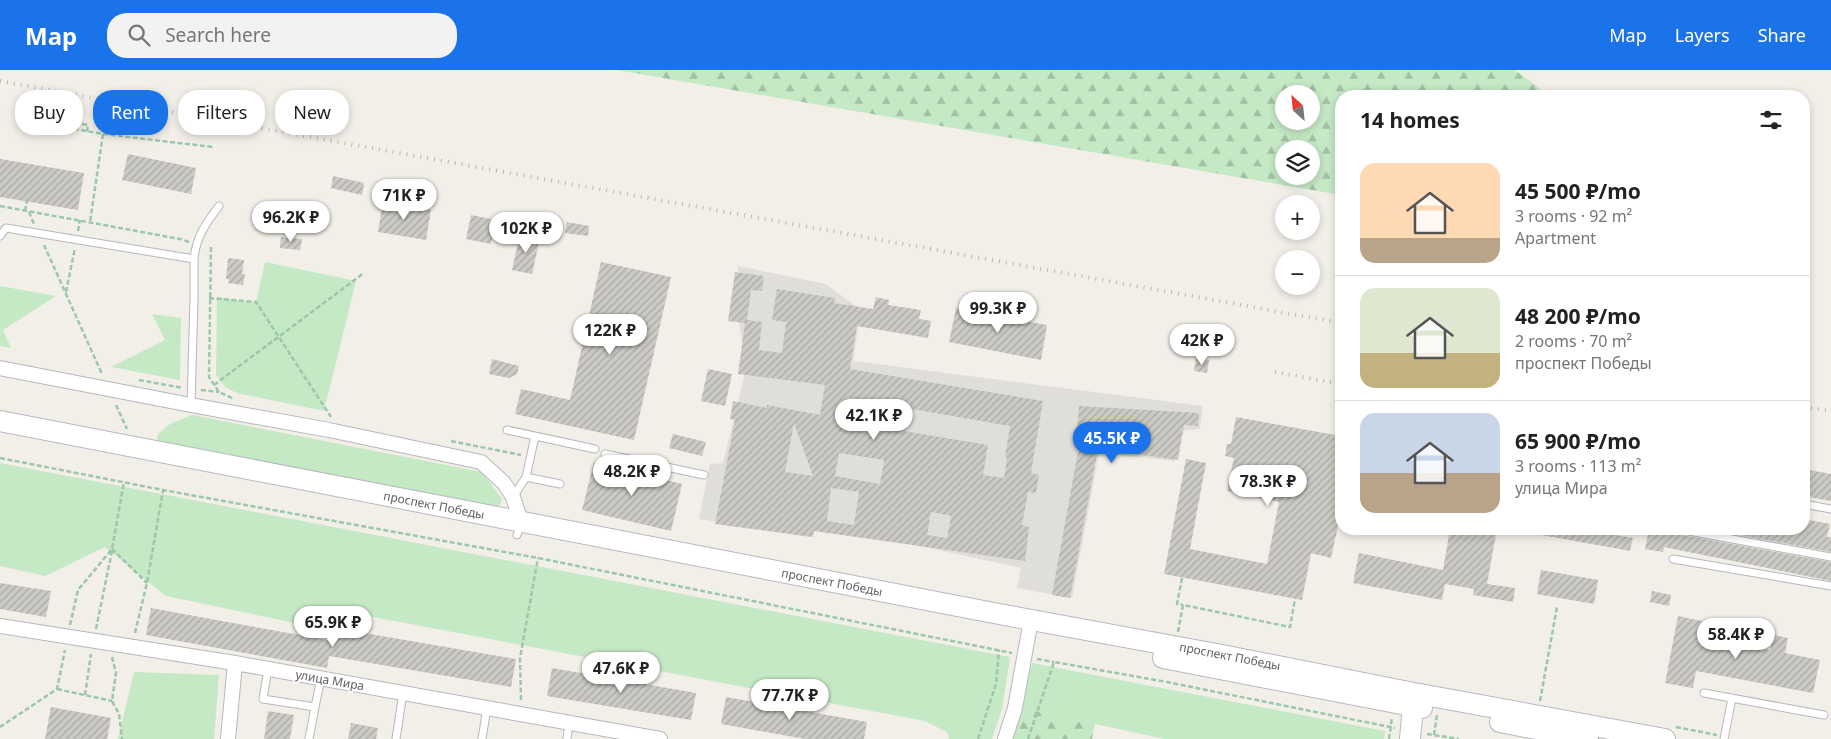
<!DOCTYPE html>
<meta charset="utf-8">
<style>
:root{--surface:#fff;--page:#f2f2f2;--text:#222;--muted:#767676;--line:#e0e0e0;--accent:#1a73e8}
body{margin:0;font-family:"Noto Sans",sans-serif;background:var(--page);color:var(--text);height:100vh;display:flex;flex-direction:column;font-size:19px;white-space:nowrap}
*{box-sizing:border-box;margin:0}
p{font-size:16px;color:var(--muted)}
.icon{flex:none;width:28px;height:28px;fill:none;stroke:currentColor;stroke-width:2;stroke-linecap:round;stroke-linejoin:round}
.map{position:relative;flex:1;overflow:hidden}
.details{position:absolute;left:1335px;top:20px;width:475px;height:445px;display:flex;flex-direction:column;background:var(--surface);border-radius:20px;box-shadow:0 2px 8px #0003}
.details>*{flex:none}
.hud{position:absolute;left:15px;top:20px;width:475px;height:45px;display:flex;gap:10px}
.needle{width:32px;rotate:333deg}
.buttons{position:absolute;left:1275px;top:15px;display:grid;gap:10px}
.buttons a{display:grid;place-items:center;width:45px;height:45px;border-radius:50%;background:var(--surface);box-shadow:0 2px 8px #0003;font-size:25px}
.price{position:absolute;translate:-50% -42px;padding:0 11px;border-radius:18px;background:#fff;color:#222;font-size:16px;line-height:32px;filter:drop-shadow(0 1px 2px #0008)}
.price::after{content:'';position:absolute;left:50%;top:30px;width:15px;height:11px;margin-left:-8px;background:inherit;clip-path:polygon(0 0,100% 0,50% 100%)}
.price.current{background:var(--accent);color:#fff}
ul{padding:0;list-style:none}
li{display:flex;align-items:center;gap:15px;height:125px;padding:0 25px}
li+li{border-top:1px solid var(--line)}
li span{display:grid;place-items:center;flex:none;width:140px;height:100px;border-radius:15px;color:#555}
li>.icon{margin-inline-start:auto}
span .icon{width:60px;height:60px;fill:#fffc;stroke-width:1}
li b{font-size:21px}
h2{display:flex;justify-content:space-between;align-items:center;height:60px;padding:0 25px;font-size:21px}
.pill{padding:0 18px;border-radius:20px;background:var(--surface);box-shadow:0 2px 8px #0003;font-size:18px;line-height:45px}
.pill.current{background:var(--accent);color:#fff}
header{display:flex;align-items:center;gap:30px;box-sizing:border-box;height:70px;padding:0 25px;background:var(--accent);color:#fff}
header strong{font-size:24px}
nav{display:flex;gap:28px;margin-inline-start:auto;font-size:18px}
.search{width:350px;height:45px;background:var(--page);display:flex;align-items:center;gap:12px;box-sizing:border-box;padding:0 18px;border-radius:20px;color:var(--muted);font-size:19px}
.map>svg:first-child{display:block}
.industrial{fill:#e0deda}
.green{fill:#c5e8c5}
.forest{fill:url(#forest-firs);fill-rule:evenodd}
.building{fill:url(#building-hatch);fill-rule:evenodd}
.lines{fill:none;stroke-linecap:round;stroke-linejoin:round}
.lane-casing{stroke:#b5b8bc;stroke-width:9}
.street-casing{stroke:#b5b8bc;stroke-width:16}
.secondary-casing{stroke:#b6babf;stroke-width:22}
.path{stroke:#9cc7a9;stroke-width:2.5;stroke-dasharray:5 2.5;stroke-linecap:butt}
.lane{stroke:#fff;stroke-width:7}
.street{stroke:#fff;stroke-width:14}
.secondary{stroke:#fff;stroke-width:20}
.rail{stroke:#b6b7b8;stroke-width:4;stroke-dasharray:1 6;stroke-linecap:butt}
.labels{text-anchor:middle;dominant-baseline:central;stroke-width:4;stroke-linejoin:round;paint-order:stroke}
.street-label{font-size:12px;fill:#5f6368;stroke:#fff}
</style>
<header>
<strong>Map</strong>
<div class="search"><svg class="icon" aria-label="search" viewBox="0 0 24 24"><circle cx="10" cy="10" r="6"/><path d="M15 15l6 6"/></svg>Search here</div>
<nav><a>Map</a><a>Layers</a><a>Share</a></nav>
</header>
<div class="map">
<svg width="1831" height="669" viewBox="0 0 1831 669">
<defs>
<pattern id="forest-firs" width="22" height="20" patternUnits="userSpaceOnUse" patternTransform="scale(1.25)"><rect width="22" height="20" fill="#c5e8c5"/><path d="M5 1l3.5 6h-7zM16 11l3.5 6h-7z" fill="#a3c0a4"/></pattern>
<pattern id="building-hatch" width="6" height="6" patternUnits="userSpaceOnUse" patternTransform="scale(1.25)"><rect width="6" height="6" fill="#cccac5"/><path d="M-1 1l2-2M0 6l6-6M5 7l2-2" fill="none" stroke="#a9a8a4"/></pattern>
</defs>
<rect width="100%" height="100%" fill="#f1efe8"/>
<path class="industrial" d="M738,196L826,214L861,240L853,291L1203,336L1200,359L1180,361L1175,391L1099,383L1072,528L1017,518L1021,498L812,453L809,467L699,449L710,394L723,393L746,299L738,245Z"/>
<path class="green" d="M265,192L356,211L324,341L237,323L225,317L216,304L217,227L256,233Z
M0,216L56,226L3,260L11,278L0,276Z
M152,244L181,248L180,310L111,297L165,270Z
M192,345L482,402L502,429L498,441L156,376L158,364L170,354Z
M0,393L1010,587L1002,639L992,669H949L947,662L925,651L336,540L319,558L166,526L105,477L45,506L0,496Z
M1032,593L1385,661L1384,669H1165L1021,638Z
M134,602L219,605L214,669H118Z"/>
<path class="forest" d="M617,0H1515L1550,26H1341V127L1335,124ZM1284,24H1311V51H1284ZM1284,79H1311V106H1284Z
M1021,638L1095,654L1092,669H1012Z"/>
<path class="building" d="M128,84L196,98L191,124L122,110Z
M0,89L84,103L78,140L0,127Z
M333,106L364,113L362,125L331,118Z
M383,131L431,140L426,170L378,162Z
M471,145L505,152V150L517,152L515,170L492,167L491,174L466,169Z
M567,152L589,156L588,166L565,163Z
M520,164L540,168L532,204L512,200Z
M281,167L302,169L300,180L280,178Z
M228,188L244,190L242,204H245L243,215L228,213L229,209H226Z
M601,192L671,207L634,370L515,344L521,319L570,330Z
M735,202L764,206L762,221L751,220L747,250L762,252L759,280L782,283L786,252L772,250L777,219L835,228L834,233L873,239L876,227L889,230L888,235L921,240L919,249L931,251L928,268L857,256L850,299L1043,331L1031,403L1039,405L1036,423L1028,422L1022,455L1029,457L1025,491L814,461L813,467L715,454L735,350L730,349L733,331L767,338V335L820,345L825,315L738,304L745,253L728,251ZM848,328L1010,356L1005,387L1007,388L1004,408L983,405L988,375L844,351ZM794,353L813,406L785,402ZM839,383L884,390L880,414L835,406ZM831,418L859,422L854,455L827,451ZM931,442L951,446L947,468L927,465Z
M956,238L1047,255L1041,290L949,272Z
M1196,288L1209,290L1207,303L1194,301Z
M492,289L519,296L517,304L509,308L489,304Z
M708,299L732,304L725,336L701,331Z
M1079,336L1199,343L1198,356L1184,355L1178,390L1098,379L1070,528L1052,525L1079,376L1076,375Z
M1236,347L1341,366V442L1331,488L1311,483L1302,530L1164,504L1186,389L1206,393L1190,479L1267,494L1279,432L1227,421L1234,388L1225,386L1227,374H1231Z
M673,364L706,372L702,386L669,378Z
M594,392L682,414L671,461L582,440Z
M1804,399L1831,404V431L1804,426Z
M1804,449L1830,454L1827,467H1831V482L1706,459H1804Z
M1450,459H1497L1487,514L1515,518L1513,532L1473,525L1474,519L1445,514L1442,530L1353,513L1359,483L1443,500Z
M1537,459H1617L1616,465L1633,468L1630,481L1536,464Z
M1649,459H1678V462L1682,465L1831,492V511L1664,477L1663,482L1645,479Z
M1541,500L1598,510L1594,534L1537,524Z
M0,513L51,521L46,547L0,539Z
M1652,521L1671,525L1669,536L1650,532Z
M151,538L332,571L335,558L516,589L511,617L329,586L327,598L146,565Z
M1678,546L1706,552L1703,567L1770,580L1774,565L1788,568L1785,583L1820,590L1813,623L1696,601L1693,618L1665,613Z
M552,598L696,623L691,650L547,626Z
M726,627L867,652L864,669H805L721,654Z
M51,637L111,648L107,669H45Z
M268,641L294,645L290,669H264Z
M351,653L378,658L376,669H348Z"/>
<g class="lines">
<defs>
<path id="lane" d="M0,166L6,158L194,189V228L191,335
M194,189C196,167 206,153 219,136
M507,360L595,379
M605,384L704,405
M526,407L560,414
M513,427L526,407L535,366
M1804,434L1831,439
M1683,460L1831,487
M517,465L521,453
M1673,489L1831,516
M268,599L263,629L315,637L309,669
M1704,623L1824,645
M315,637L321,608
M396,669L403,623
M482,669L487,638
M567,669L569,653
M1724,669L1732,628"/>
<path id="street" d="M0,298L191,335L329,360L481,392L504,413L513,427L521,452
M0,556L235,593L660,669
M228,669L235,593
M1005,669L1015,638L1031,550"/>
<path id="secondary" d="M0,351L999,544L1222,585L1414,623L1665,669
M1163,588L1422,638
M1500,652L1588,669
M1410,669L1414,624"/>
</defs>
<use href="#lane" class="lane-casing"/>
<use href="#street" class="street-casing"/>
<use href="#secondary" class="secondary-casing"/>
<path class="path" d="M60,50L88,55L87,62
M59,56L103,64L90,152
M103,64L213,77
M0,136L180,169L189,172
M25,141L27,131
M29,142L34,154
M78,161L80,150
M44,175L102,304
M211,177L209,307L219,322L232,328
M66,222L75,178
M209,228L256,232L331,347
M139,310L183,318
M214,315L364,203
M201,320L219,322
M116,335L127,359
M451,371L521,385
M0,388L163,420L538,488L1012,583
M112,479L147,513
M1182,508L1177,534L1183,535
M70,555L78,520L112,479L124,412
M96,559L112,481
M1178,562L1183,535L1290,557L1295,529
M135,563L147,513L163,420
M112,587L116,603L112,631L119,644L122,669
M1037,589L1054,592
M57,619L112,631
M85,625L91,584
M521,630L520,588L538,488
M1540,631L1557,537
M0,657L57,619L65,580
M1676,657L1717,665
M1427,664L1459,669
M1434,665L1437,645
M978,669L996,614L999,580
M1028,669L1054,592L1167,612L1395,658
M1389,669L1392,648"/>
<use href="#lane" class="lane"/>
<use href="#street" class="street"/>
<use href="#secondary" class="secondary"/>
<path class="rail" d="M0,11L1341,253
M1275,302L1341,314
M1804,337L1831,341"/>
</g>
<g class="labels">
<g class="street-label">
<text transform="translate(434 435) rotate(11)">проспект Победы</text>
<text transform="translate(832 512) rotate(11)">проспект Победы</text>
<text transform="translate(1230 586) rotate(11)">проспект Победы</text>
<text transform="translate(330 610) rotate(10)">улица Мира</text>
</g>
</g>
</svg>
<div class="buttons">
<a><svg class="needle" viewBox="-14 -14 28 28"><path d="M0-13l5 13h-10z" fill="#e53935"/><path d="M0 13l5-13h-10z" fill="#767676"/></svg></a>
<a><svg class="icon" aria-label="layers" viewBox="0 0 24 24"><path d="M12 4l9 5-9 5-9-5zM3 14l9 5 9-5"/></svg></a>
<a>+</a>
<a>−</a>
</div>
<b class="price" style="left:404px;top:151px">71K ₽</b>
<b class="price" style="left:291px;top:173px">96.2K ₽</b>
<b class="price" style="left:526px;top:184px">102K ₽</b>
<b class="price" style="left:998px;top:264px">99.3K ₽</b>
<b class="price" style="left:610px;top:286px">122K ₽</b>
<b class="price" style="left:1202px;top:296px">42K ₽</b>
<b class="price" style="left:874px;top:371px">42.1K ₽</b>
<b class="price current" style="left:1112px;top:394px">45.5K ₽</b>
<b class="price" style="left:632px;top:427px">48.2K ₽</b>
<b class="price" style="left:1268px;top:437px">78.3K ₽</b>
<b class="price" style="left:333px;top:578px">65.9K ₽</b>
<b class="price" style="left:1736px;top:590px">58.4K ₽</b>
<b class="price" style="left:621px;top:624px">47.6K ₽</b>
<b class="price" style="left:790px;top:651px">77.7K ₽</b>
<div class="hud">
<a class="pill">Buy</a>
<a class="pill current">Rent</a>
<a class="pill">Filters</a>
<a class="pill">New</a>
</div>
<section class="details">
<h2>14 homes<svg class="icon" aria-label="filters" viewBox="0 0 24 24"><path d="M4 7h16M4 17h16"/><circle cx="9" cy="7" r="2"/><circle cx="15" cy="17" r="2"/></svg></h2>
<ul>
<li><span style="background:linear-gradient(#ffd9b3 75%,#b9a48a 0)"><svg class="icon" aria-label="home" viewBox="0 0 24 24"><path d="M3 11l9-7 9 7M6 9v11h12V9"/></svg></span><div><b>45 500 ₽/mo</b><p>3 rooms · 92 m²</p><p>Apartment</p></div></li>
<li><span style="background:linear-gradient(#dfe7d0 65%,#c2b280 0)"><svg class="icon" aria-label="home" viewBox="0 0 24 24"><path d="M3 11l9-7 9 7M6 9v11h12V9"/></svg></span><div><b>48 200 ₽/mo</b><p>2 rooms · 70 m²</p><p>проспект Победы</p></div></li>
<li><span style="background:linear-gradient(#c9d6e8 60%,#b9a48a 0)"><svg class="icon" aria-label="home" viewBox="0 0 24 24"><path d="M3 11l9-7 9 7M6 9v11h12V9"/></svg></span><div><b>65 900 ₽/mo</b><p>3 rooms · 113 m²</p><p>улица Мира</p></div></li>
</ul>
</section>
</div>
